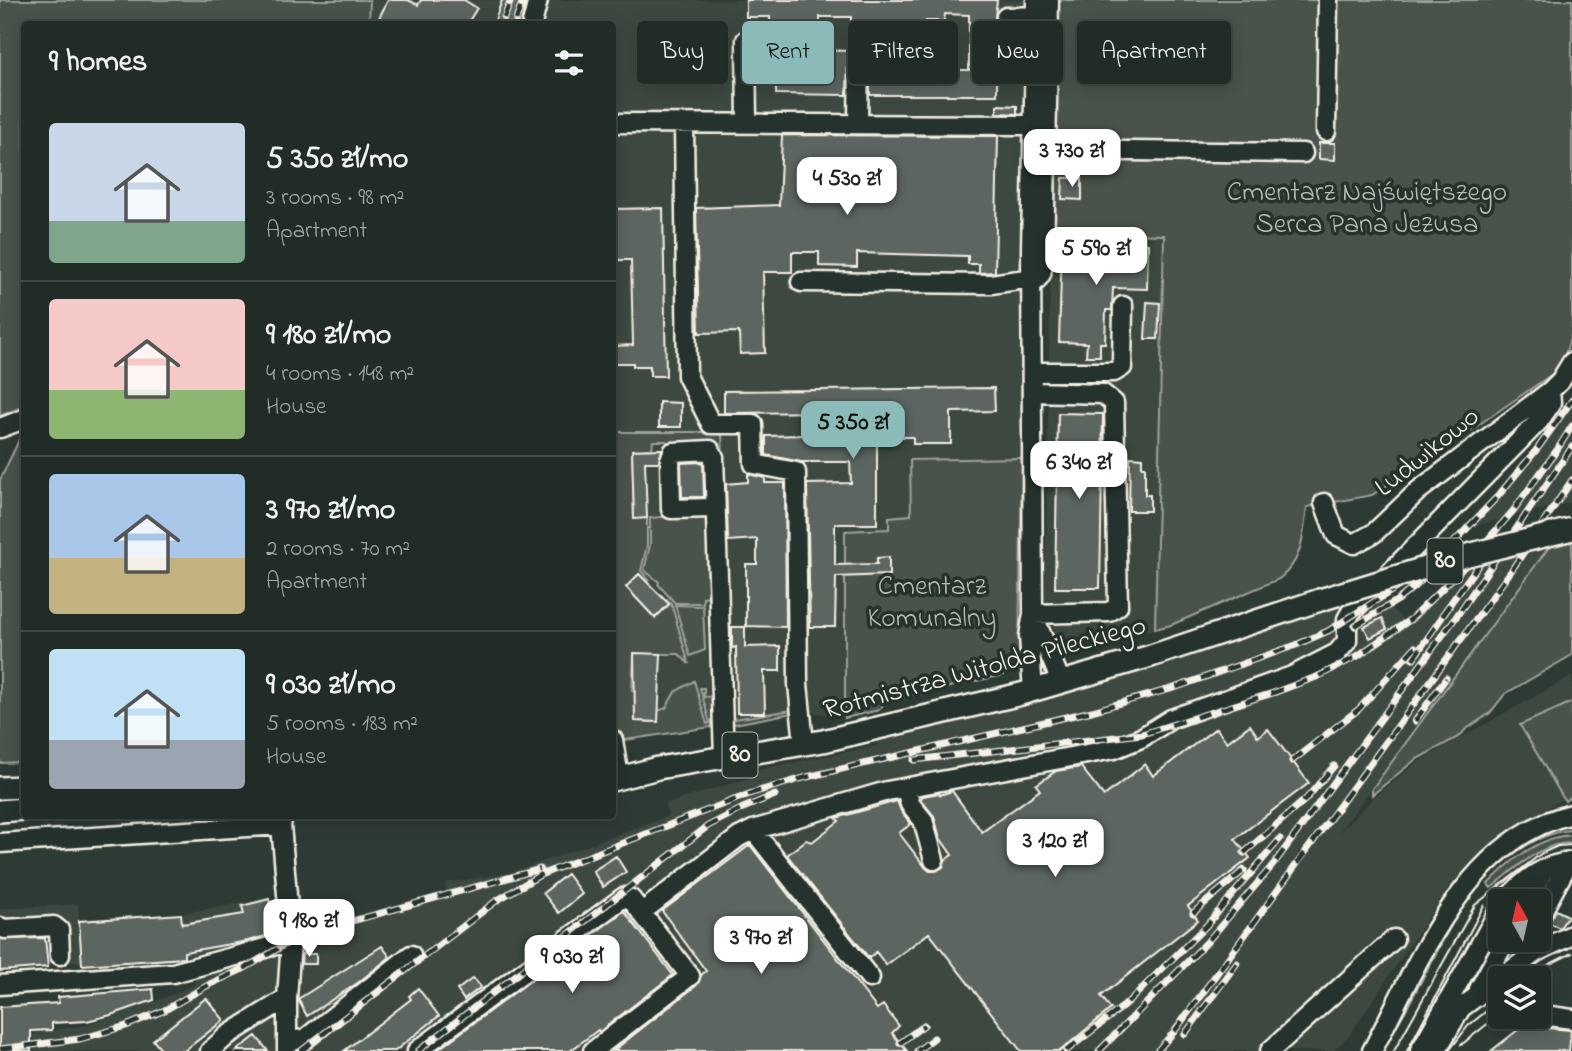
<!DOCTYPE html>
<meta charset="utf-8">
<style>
:root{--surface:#222c27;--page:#2a342f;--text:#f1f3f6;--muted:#a2a7a7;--line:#3f4844;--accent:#8bbbb9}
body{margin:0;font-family:"Indie Flower",sans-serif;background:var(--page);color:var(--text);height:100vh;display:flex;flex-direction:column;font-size:26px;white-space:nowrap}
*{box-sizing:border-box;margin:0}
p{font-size:23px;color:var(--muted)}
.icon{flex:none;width:38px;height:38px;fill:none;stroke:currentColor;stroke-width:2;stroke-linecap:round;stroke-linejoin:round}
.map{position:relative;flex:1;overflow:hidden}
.details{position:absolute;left:21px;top:21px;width:595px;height:798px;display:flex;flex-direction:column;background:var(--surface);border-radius:7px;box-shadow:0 4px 18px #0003,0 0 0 2px var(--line)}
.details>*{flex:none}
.top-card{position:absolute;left:637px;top:21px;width:665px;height:63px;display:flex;gap:14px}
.needle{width:46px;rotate:352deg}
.controls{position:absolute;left:1488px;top:889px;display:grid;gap:14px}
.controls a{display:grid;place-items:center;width:63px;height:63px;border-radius:7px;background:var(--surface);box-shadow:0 4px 18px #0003,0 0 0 2px var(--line);font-size:35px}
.price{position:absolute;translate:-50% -60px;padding:0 16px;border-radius:14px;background:#fff;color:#222;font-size:23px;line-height:46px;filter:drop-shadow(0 2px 4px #0008)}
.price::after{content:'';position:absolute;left:50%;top:42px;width:21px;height:16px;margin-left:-10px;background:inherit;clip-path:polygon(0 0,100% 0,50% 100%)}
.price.selected{background:var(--accent);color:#111}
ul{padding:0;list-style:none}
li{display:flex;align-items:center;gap:21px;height:175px;padding:0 28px}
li+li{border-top:2px solid var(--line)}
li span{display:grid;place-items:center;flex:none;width:196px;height:140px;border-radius:7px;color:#555}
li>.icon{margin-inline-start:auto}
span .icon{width:84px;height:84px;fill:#fffc;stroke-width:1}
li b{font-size:30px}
h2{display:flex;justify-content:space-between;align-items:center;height:84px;padding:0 28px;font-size:30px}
.tag{padding:0 24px;border-radius:7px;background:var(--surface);box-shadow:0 4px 18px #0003,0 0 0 2px var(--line);font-size:24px;line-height:63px}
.tag.selected{background:var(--accent);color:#111}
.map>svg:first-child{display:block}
.built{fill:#3c4841}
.green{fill:#48524c;stroke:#9ea29a;stroke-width:2}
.building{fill:#5c655e;stroke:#f4f1e8;stroke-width:2}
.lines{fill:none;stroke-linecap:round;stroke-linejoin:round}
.minor-casing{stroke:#f4f1e8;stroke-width:23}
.major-casing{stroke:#f4f1e8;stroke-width:26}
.minor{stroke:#26332d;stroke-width:18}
.major{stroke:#26332d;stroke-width:21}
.tram{stroke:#f4f1e8;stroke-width:2}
.rail-casing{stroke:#f4f1e8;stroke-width:7}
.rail{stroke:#26332d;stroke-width:4.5;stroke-dasharray:13;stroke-linecap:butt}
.major-bridge-casing{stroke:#f4f1e8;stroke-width:26;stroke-linecap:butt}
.major-bridge{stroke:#26332d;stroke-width:21}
.labels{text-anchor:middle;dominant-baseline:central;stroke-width:7;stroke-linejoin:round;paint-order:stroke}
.shield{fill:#26332d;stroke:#b6b8b0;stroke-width:2}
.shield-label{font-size:26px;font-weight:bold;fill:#f4f1e8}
.park-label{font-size:28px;fill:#b8b9b1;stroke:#26332d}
.street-label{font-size:28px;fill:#f4f1e8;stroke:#26332d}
</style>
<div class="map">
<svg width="1572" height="1051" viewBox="0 0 1572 1051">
<rect width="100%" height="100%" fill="#2e3b34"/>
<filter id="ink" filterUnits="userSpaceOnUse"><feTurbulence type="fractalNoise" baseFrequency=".0143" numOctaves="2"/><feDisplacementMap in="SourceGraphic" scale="14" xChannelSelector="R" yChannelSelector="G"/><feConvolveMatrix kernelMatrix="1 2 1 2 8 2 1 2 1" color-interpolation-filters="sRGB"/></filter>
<g filter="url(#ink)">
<path class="built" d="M370,0H1032L1023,289L1022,458L910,460L911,515L890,529L845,531V718L806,711L613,739L612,24H369Z
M1051,232L1164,235L1155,629L1101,644L1066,647L1052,627L1053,605L1045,602Z
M1572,400V502L1461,529L1520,468Z
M1549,547L1338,834L1373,798L1419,761L1572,676V702L1520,725L1563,799L1499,837L1472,861L1448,888L1350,1034L1333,1051H0L19,1036L87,1025L155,1002L195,985L192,974L83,988L81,961L48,964V967L0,971V909L78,904L79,919L185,913L269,898L277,936L446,891L445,883L511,873L668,816L665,804L752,777V771L877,746V742L1041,701L1377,595L1404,621L1458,570Z"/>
<path class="green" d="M0,0H370L369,24H24V406L0,416Z
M1044,0H1572V332L1561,368L1448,446L1372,495L1307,507C1303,536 1303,560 1279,579L1171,625L1155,629L1164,235L1039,232Z
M613,432H722L733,719L793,710V713L729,725L718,457L665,441H653L652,449L632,450L634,518H647V545L641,571L649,580L647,581L639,574L626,587L655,618L669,605L665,600L667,599L671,603L689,664L679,654H634L632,691L635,692V721L658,722V711L666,708L675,692L694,681L707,724L710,723L700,688H704V697L715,696L718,726L619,741L613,739Z
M24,435V762L0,763V480L20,438Z
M1022,458L1019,654L1003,675L886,701L879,710L845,718V531L889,529V517L911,515L910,460Z
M701,514L709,517L711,596L703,597V603H675L658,584L659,582L644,570L650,545V518Z
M1572,542V655L1505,694L1490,713L1465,730L1460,736L1415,760L1372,795V789L1549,547Z
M675,605L703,606L705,650L690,656Z
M1572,702V796L1565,801L1520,725Z
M1572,823V830C1524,834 1480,879 1455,918L1407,1008L1399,1022L1395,1024C1442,935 1470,859 1572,823Z
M1572,835V843C1540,842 1515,870 1491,888L1488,884C1510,861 1539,836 1572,835Z"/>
<path class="building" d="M388,0H408L418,5L421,0H464L477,8L467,24H376Z
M502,0H526L521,24L494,23Z
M746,0H997L995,17L997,24V95H870V70H969V15L945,14L944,21H926V30H851V17H820V51L795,50L796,32H770V17H746Z
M823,50L848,51L847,95L776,94V83H763V71L823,72Z
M997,105L1017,106V114L997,113Z
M782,135L998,136L995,272L979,273V264H968V256L857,253V267L819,266V252H792V272H763L765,353L740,354L739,332L699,333L696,208L779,205Z
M1319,143H1335V160L1319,159Z
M1063,178H1082V200L1062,199Z
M663,208L666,376H650V366H633V363H612V346L633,345L631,260H612V209Z
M1062,242L1148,244L1147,289L1113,288L1112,310H1106L1105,343H1100V356H1086L1087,343L1059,342Z
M1147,302L1160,303L1158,339H1145Z
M994,388L995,411L951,412V444H913V437H877V524H835V565L877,564V558L889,557V575L836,577L835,627H810L807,484L851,483L850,462H801L766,455V436L844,434V412L724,413V391Z
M659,402L681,403V427H659Z
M1058,413L1103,414L1100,588H1055Z
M662,449L659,462H645L647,518L634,519L632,450Z
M1130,457L1142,458V467H1145V495H1150V511H1129Z
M703,462L704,497H682L681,463Z
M748,474L765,478V483H785L786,627L746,626V564H757V539L728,541L726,484L748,482Z
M639,574L669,604L655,618L626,587Z
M1382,618L1387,629L1370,638L1364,627Z
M732,627H745V647L780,646V671H764L765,713H737L736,647L732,648Z
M634,653L661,654L658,722L635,721Z
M1250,725L1258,737L1268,729L1309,783L1235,839L1250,858L1188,906L1198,920L1101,996L1111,1009L1060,1051H1021L929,933L886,965L876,952L869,958L787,855L806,840L812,842L839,821L836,818L897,801L901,811L911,824L899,833L926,868L930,871H936L943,867L945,860L952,855L940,838L934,816L920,799L923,796L939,793L940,795L952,791L982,832L1040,790L1036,785L1056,771L1081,767L1104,796L1145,764L1153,776L1216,728L1227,742Z
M750,845L877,1009L883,1005L899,1026L892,1033L907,1051H613L697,985L701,975L706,971L662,911Z
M616,856L626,872L603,887L593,871Z
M567,874L582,894L559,913L543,893Z
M269,899L276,933L248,941L184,952V958L82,965L79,921L181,914L182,924L244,914L242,906Z
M1556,910L1568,916L1560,928L1549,923Z
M624,911L673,975L599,1032L598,1030L570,1051H436Z
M45,938L48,967L0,971V939Z
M382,946L390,957L359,982L307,1016L298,999Z
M302,954H316V964H301Z
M473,978L481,987L464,1000L457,990Z
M418,988L439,1016L395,1051H344L411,999L409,996Z
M153,989L154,1000L111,1015L87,1021L52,1023V1030L31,1031V1051H0V1007L59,1003L58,997Z
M206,998L224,1020L184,1051H162L153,1040Z
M1523,1026L1571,1030L1569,1051H1491Z
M256,1036L268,1051H236Z"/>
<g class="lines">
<defs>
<path id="minor" d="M1006,17L1036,16
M532,24L538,0
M746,40L747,123
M612,123L1033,125
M684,124L687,376L711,424H753L754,464L796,472L798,684L804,744
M858,124L859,51H942
M1326,131L1328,0
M1045,150L1303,153
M1036,281L1041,274L1044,258L1049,0
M801,282L991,284L1032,278
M1033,372H1114L1122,367L1123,306
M1033,392L1103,394L1114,403L1118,606L1109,612L1033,614
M0,428L24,419
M1324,503L1336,535L1354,544L1374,533L1418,491L1550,391L1561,380L1572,362
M715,508L671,509L670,460L673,452L710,450L714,457L724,758
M1034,617L1061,682
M1033,691L1029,636L1033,614L1031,249L1036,0
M613,740L617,765
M906,788L910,804L923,820L934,860
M753,830L870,978
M0,843L281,825
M1505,901C1523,881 1544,863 1572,862
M1527,901L1543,872
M642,912L739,837L753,830L887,791L1114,749L1141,738L1171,719L1292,676L1337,653L1347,641V619L1351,612L1539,421L1551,403L1550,391
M1538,919L1569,862
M0,927L5,929L54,926L59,930L60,955
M0,985L173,973L291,941L281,825L283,816
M1479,989L1506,940
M1441,1015L1461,1008L1536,952L1572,935
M1543,1015L1572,1019
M287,1041L305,1039L411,955
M210,1051L228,1035L287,998
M287,1051V998L291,941
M417,1051L624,897L631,899L690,976L593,1051
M1270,1051L1394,939
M1372,1051C1418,964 1465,839 1572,814
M1420,1051L1500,909
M1436,1051L1461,1008"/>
<path id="major" d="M612,780L658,768L823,741L1021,694L1151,656L1320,600
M0,788L24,787
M0,811L24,809"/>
</defs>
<use href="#minor" class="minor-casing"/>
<use href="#major" class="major-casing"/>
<use href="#minor" class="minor"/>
<use href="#major" class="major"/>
<path class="tram" d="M1529,978L1544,967L1572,953
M1461,1045L1500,1014
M1394,1051L1475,905L1542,853L1558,846L1572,845
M1407,1051L1484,905
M1449,1051L1468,1026L1500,1000"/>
<defs>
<path id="rail" d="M504,18L511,0
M516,20L523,0
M1442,615L1479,564
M1355,626L1398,600L1421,581
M1413,659L1449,607
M1415,721L1446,678
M914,760L1142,734L1273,693L1319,676L1356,657L1411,619L1462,569L1513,511L1557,450L1572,426
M1292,761L1359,709L1415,647
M1244,853L1306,799L1334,766
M1193,913L1244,870
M1185,1034L1237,963
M900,1043L924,1025
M0,1049L80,1039L126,1026L165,1010L210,984L245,968L291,941L327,928L540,869
M301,1051L496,901L540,875L752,793L807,777L1092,711L1174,688L1296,645L1328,631L1418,574L1457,539L1498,496L1538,448L1572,400
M418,1051L708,826L743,808L775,795
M917,1051L934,1038
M1066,1051L1125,1005L1206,926L1280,839
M1099,1051L1207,942L1273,865L1456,617L1572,447
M1157,1051L1174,1032L1511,571L1572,480"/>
</defs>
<use href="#rail" class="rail-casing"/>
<use href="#rail" class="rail"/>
<defs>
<path id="major-bridge" d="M1320,600L1464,556L1572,529"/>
</defs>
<use href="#major-bridge" class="major-bridge-casing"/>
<use href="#major-bridge" class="major-bridge"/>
</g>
</g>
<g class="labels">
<g class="shield">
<rect x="1427.5" y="538.5" width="35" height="45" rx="5"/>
<rect x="722.5" y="732.5" width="35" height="45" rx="5"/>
</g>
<g class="shield-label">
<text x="1445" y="561">80</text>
<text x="740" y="755">80</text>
</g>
<g class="park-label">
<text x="1367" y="193">Cmentarz Najświętszego<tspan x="1367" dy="32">Serca Pana Jezusa</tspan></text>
<text x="932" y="587">Cmentarz<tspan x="932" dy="32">Komunalny</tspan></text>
</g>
<g class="street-label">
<text transform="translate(1428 453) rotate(-39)">Ludwikowo</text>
<text transform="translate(985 669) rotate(-15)">Rotmistrza Witolda Pileckiego</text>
</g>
</g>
</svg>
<div class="controls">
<a><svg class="needle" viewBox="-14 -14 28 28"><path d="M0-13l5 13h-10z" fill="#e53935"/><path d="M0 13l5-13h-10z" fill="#a2a7a7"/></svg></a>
<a><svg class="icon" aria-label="layers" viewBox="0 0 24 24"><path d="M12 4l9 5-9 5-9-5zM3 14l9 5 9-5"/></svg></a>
</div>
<b class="price" style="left:1072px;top:189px">3 730 zł</b>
<b class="price" style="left:847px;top:217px">4 530 zł</b>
<b class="price" style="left:1096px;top:287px">5 590 zł</b>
<b class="price selected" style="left:853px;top:461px">5 350 zł</b>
<b class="price" style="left:1079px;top:501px">6 340 zł</b>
<b class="price" style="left:1055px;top:879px">3 120 zł</b>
<b class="price" style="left:309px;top:959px">9 180 zł</b>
<b class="price" style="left:761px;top:976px">3 970 zł</b>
<b class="price" style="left:572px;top:995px">9 030 zł</b>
<div class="top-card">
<a class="tag">Buy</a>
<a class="tag selected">Rent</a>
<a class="tag">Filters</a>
<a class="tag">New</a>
<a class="tag">Apartment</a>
</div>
<section class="details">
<h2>9 homes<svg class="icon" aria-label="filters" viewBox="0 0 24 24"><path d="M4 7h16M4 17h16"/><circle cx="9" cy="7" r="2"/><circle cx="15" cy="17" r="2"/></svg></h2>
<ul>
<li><span style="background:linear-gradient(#c9d6e8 70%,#7fa58c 0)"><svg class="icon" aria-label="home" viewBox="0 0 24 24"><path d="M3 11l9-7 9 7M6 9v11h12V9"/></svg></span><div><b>5 350 zł/mo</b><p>3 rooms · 98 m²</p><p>Apartment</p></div></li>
<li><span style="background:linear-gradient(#f6c9c9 65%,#8fb573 0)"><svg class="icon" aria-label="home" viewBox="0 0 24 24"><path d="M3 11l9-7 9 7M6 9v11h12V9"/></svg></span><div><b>9 180 zł/mo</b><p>4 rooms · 148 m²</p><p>House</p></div></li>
<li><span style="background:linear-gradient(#a9c7e8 60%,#c2b280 0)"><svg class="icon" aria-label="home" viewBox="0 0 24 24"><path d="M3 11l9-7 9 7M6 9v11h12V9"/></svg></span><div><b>3 970 zł/mo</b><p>2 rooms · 70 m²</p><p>Apartment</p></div></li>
<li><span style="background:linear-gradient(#bfe0f5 65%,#9aa5b1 0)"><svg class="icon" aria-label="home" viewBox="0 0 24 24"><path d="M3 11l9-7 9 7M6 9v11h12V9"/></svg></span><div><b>9 030 zł/mo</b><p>5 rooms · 183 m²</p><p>House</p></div></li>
</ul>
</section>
</div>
